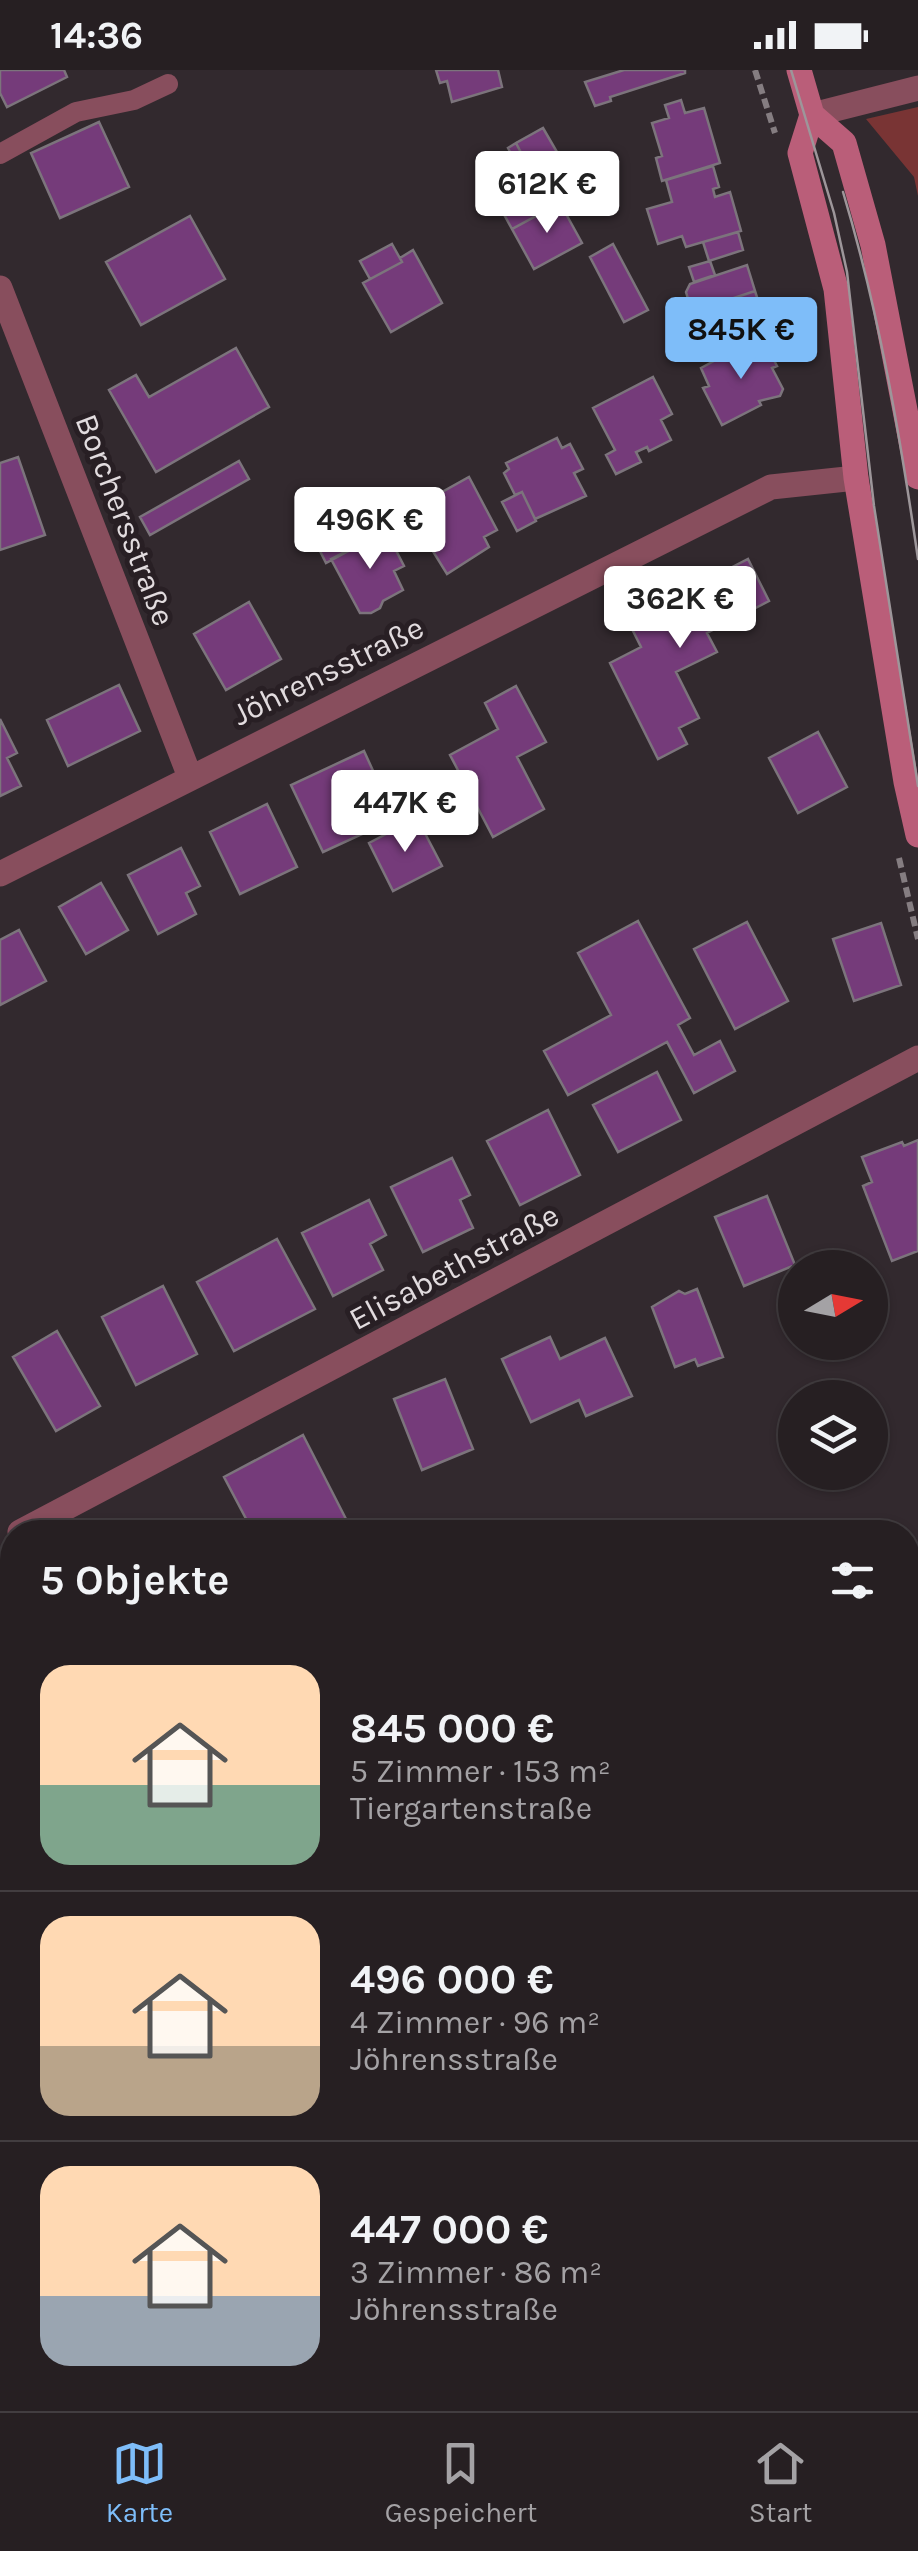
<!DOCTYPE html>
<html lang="de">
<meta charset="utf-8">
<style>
:root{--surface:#261f22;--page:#322c2f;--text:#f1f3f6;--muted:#a4a2a5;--line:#423d40;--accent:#7ebdf9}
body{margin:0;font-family:Karla,sans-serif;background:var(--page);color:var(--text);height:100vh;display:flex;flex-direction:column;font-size:38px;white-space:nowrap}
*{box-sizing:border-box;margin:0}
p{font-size:32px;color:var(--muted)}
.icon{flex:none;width:55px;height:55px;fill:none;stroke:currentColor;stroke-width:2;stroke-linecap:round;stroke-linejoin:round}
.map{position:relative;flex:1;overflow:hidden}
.sheet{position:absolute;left:0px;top:1450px;width:920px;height:892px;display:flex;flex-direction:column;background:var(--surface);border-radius:40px 40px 0 0;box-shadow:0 2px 8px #0004,0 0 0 2px var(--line)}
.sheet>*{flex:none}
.needle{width:65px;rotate:80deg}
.buttons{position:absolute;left:778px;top:1180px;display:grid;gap:20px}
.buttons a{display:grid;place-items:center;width:110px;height:110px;border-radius:50%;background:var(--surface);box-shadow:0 2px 8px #0004,0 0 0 2px var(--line);font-size:50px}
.price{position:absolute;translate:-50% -85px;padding:0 22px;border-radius:10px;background:#fff;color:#222;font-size:32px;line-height:65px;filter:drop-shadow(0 2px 5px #0008)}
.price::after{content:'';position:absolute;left:50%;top:60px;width:30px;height:22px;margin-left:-15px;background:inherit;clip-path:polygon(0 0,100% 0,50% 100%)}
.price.on{background:var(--accent);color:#111}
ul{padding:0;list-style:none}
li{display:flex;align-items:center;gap:30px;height:250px;padding:0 40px}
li+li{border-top:2px solid var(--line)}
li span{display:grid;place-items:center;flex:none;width:280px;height:200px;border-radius:30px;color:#555}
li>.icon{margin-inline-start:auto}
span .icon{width:120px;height:120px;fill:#fffc;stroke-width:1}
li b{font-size:42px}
h2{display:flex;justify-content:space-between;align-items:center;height:120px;padding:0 40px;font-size:42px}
.status{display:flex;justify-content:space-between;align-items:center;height:70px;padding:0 50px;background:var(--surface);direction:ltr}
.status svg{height:28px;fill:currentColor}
.tabs{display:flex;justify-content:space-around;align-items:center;height:140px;border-top:2px solid var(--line);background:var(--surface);font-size:28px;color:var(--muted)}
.tabs a{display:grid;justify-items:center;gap:5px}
.tabs .on{color:var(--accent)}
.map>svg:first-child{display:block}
.green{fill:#793434}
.building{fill:#753b7a;stroke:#7c747c;stroke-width:2.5}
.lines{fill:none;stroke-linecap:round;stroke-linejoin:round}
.path{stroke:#857d81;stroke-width:6;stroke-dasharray:10 5;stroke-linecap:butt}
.lane{stroke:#884e5d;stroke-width:20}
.street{stroke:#884e5d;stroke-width:25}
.secondary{stroke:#ba5e79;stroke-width:25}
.tram{stroke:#9d969a;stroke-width:2.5}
.labels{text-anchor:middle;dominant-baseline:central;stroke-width:10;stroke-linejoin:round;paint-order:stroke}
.street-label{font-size:32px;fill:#e2dcdf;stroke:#281f24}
</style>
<div class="status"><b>14:36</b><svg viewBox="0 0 49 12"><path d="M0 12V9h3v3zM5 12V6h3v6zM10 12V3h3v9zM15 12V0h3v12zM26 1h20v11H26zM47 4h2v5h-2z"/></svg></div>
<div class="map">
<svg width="918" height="2341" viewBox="0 0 918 2341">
<rect width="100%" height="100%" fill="#32292e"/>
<path class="green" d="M918,37V126L914,107L866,49Z"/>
<path class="building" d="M0,0H64L67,7L7,37L0,23Z
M436,0H498L502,17L452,32L447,11L440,13Z
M624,0H685V3L610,27L611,31L595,36L585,12Z
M681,30L685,43L704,38L720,93L662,111L656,88L662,86L652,53L669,48L665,35Z
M99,52L129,117L60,148L31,83Z
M543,58L557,82L529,98L516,73Z
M516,73L529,98L521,102L508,78Z
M538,93L560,133L512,159L490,119Z
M713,96L719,117L713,119L715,127L730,122L741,161L686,177L682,166L658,174L647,139L672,132L666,110Z
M560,133L582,173L534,199L512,159Z
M190,146L225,209L141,255L106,192Z
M738,162L743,180L709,191L703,172Z
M392,174L402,192L370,209L360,191Z
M613,174L648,240L624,252L590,187Z
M413,180L442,233L391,262L363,213L402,192L400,188Z
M710,191L715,205L694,212L689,197Z
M747,195L755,221L692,242L686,222L690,214Z
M755,221L763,246L759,247L766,261L722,282L713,263L702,264L698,260L692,242Z
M765,273L777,296L772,298L783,319L780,326L759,331L761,335L722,355L703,318L709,316L701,298L725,285L722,282L737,275L743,285Z
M236,278L269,337L156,402L109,320L136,305L149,327Z
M653,307L672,344L661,350L671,370L649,381L647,377L636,382L641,392L616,404L606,385L615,380L593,338Z
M557,368L562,378L570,374L583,399L574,403L586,426L535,449L522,422L515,425L504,403L509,399L506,393Z
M18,387L45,465L0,480V393Z
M239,391L249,409L150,465L140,447Z
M469,407L497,460L484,467L489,477L447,504L408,441Z
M522,422L536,451L517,461L502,432Z
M410,444L423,470L411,477L397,450Z
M346,461L354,478L326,493L317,475Z
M386,461L404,496L394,501L403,520L383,531L380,538L371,543H360L331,489Z
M748,489L769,531L707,563L717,582L676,602L699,648L679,658L687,674L658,689L610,593L641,577L628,551Z
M249,532L281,589L226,620L194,564Z
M119,615L140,661L68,696L47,650Z
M516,616L546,672L517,687L544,739L493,767L450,685L498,659L485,633Z
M0,649L17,683L7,688L21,716L0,726Z
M818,662L847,717L798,743L769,688Z
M364,681L395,749L323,782L291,715Z
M267,734L297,797L240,824L210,762Z
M417,748L442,796L393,821L369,773Z
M181,778L200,816L186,823L196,844L158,864L128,805Z
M101,813L128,860L86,884L59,837Z
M638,851L690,948L678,955L694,985L720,971L735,1001L694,1023L667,972L568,1025L544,981L611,945L578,883Z
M747,852L788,931L735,959L694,879Z
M881,853L901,915L854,931L833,869Z
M19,860L46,911L0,935V870Z
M657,1002L681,1050L618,1082L593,1035Z
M548,1040L580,1105L520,1135L487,1071Z
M918,1070V1181L892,1191L863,1116L872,1112L862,1087L902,1072L904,1076Z
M452,1088L470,1125L460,1130L473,1158L423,1182L391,1117Z
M767,1126L795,1195L744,1216L715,1147Z
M369,1130L386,1165L370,1174L383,1200L333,1226L302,1163Z
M277,1169L315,1239L234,1281L197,1212Z
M163,1216L197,1284L136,1315L102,1247Z
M697,1219L723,1287L698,1296L695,1289L675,1297L652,1237L679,1221L685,1224Z
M57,1261L100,1336L56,1361L13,1287Z
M550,1267L560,1289L605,1268L632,1326L586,1346L579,1330L531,1352L502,1289Z
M445,1309L473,1379L422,1400L394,1329Z
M303,1365L348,1453L335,1460L336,1462H253L224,1407Z
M12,1509V1543L0,1519V1515Z
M5,1586L12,1602V1658L2,1663L0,1589Z
M918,1703V1780L908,1785V1708Z
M12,1705V1761L0,1739V1712Z
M918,1885V1946L908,1952V1891Z
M0,2173L12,2190V2203L4,2209L0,2204Z
M12,2203V2223L3,2210Z
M12,2256V2290L11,2287L6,2291L0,2283V2266Z
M918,2261V2315L908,2296V2267Z
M0,2283L6,2291L11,2287L12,2290V2309L0,2292Z
M19,2330H74L59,2341H25Z
M347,2330H411L415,2338L407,2341H352Z
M836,2330H868L872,2341H842Z"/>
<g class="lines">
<path class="path" d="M755,0L775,63
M899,788L918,869"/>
<path class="lane" d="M0,84L76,42L134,30L168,14
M422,2341L427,2338"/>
<path class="street" d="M812,45L918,18
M0,218L190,707
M0,804L771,417L856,408
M20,1462L918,988
M908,1631L918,1626
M0,1951L12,1981
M0,2042L12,2037
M154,2330L158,2341"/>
<path class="secondary" d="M799,0L812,45L844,73L873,175L918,407
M812,45L800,83L836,219L856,408L906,712L918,765"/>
<path class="tram" d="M791,0L834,143L847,202L874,436L918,716
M843,122C879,242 900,365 918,489"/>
</g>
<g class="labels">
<g class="street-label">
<text transform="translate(125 450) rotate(69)">Borchersstraße</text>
<text transform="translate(328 601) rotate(-26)">Jöhrensstraße</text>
<text transform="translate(454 1197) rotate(-28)">Elisabethstraße</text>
</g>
</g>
</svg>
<div class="buttons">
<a><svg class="needle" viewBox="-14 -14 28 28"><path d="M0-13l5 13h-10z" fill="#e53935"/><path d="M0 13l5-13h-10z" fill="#a4a2a5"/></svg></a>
<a><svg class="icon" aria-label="layers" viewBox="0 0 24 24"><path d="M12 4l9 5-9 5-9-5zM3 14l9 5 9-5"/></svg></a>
</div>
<b class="price" style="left:547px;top:166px">612K €</b>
<b class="price on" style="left:741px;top:312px">845K €</b>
<b class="price" style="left:370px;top:502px">496K €</b>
<b class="price" style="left:680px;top:581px">362K €</b>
<b class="price" style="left:405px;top:785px">447K €</b>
<section class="sheet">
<h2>5 Objekte<svg class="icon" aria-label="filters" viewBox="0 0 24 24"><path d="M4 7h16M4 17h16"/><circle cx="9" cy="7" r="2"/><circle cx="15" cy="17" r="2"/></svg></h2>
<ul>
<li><span style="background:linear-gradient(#ffd9b3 60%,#7fa58c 0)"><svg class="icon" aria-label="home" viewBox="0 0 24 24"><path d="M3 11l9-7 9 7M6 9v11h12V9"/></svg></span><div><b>845 000 €</b><p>5 Zimmer · 153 m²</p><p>Tiergartenstraße</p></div></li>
<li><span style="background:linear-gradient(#ffd9b3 65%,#b9a48a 0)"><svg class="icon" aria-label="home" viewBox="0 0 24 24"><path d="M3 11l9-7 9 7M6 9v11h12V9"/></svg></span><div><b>496 000 €</b><p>4 Zimmer · 96 m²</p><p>Jöhrensstraße</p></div></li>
<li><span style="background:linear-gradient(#ffd9b3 65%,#9aa5b1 0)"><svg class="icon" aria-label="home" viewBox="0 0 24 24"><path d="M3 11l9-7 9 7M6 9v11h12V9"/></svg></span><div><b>447 000 €</b><p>3 Zimmer · 86 m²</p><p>Jöhrensstraße</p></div></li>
</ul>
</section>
</div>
<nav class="tabs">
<a class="on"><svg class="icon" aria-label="map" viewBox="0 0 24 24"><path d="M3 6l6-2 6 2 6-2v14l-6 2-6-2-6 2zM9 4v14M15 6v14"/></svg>Karte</a>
<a><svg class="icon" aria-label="saved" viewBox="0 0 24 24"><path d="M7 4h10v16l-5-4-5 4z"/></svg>Gespeichert</a>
<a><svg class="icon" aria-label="home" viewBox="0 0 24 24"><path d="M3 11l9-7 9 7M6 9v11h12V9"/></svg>Start</a>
</nav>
